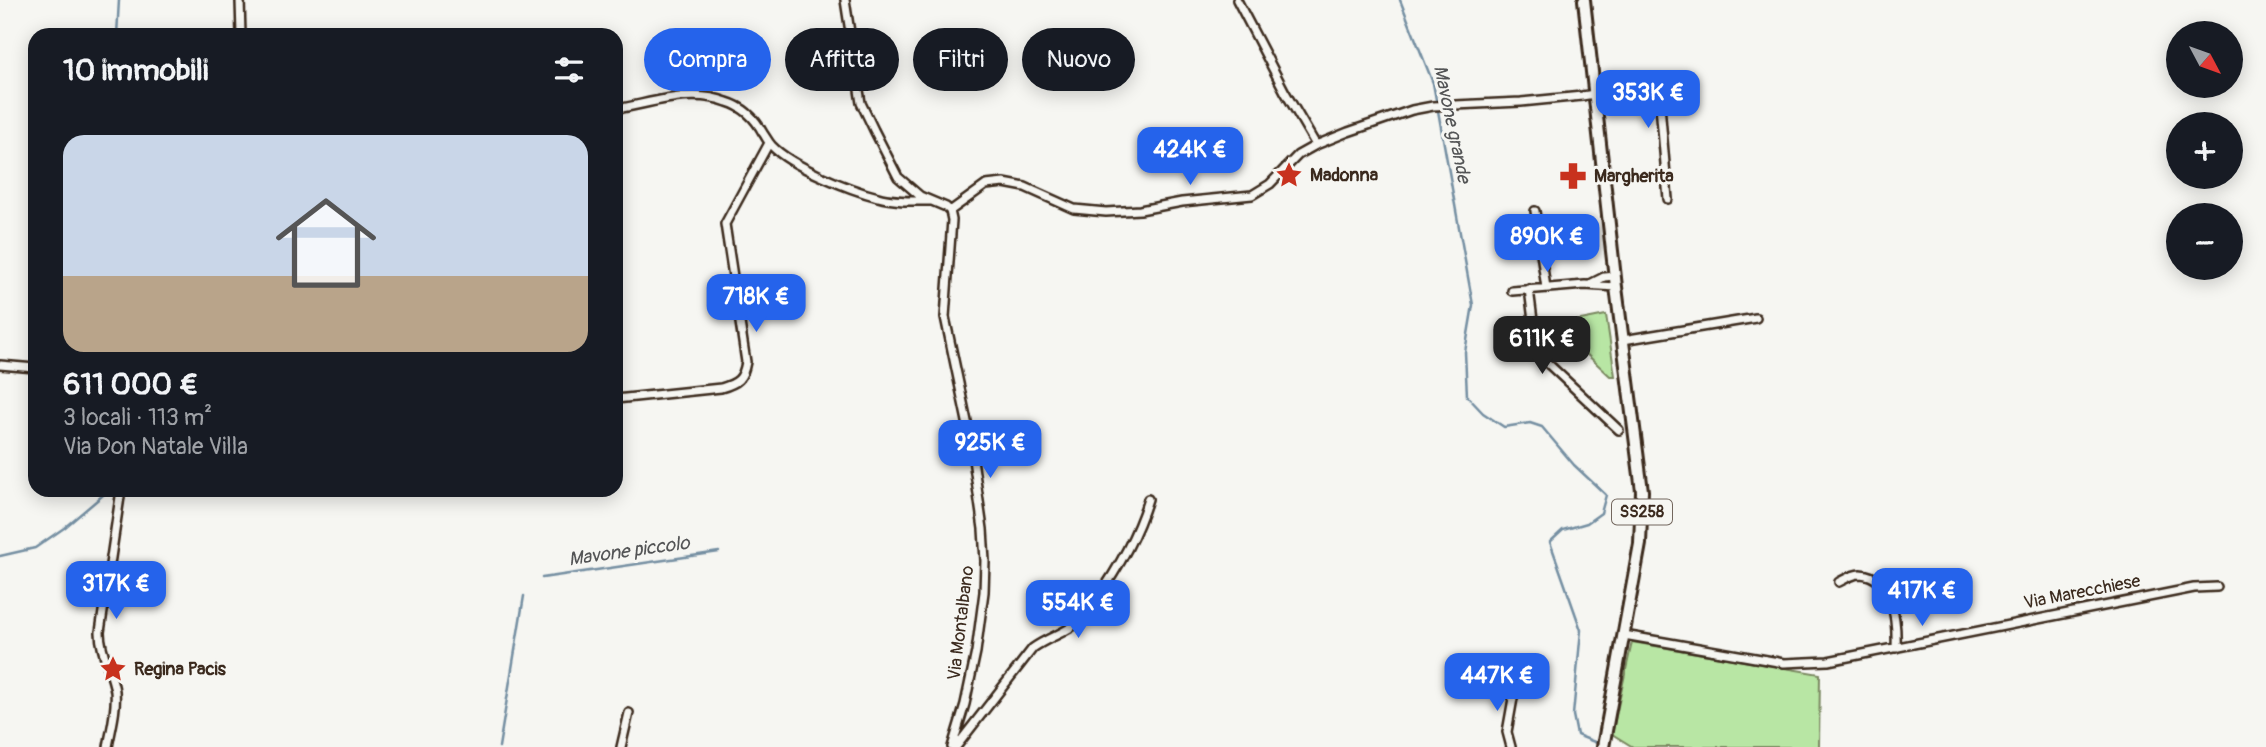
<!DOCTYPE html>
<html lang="it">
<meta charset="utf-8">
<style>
:root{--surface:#171b24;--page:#242831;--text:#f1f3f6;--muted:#9ea1a6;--accent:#2563eb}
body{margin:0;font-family:Pangolin,sans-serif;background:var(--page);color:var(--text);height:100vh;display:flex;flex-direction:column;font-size:26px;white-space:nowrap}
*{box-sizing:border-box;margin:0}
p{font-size:23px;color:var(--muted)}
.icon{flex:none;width:38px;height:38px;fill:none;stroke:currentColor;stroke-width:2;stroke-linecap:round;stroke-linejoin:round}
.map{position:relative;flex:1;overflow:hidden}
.panel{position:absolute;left:28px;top:28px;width:595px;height:469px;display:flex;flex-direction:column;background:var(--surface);border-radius:21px;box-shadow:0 4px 18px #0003}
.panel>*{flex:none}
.guide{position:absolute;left:644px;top:28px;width:665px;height:63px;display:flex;gap:14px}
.needle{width:46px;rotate:131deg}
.controls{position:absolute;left:2166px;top:21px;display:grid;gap:14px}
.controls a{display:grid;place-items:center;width:77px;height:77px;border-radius:50%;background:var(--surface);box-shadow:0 4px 18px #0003;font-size:35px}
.price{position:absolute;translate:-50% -60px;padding:0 16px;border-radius:14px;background:var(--accent);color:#fff;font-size:23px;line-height:46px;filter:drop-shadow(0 2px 4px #0008)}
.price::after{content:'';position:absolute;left:50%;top:42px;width:21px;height:16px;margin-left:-10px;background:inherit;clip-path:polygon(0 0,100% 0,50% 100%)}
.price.current{background:#222;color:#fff}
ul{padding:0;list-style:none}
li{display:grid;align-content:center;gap:14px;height:371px;padding:0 35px}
li span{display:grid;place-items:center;height:217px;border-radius:21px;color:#555}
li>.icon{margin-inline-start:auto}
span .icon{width:126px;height:126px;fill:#fffc;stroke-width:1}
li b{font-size:30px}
h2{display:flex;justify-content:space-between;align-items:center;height:84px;padding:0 35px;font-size:30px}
.tag{padding:0 24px;border-radius:32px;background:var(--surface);box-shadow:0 4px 18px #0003;font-size:24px;line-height:63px}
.tag.current{background:var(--accent);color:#fff}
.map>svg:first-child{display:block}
.green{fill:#b8e6a4;stroke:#7a8861;stroke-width:2}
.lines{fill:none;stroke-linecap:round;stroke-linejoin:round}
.stream{stroke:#758fa2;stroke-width:2.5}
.street-casing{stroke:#3b2a1e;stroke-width:12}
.primary-casing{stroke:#3b2a1e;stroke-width:16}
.street{stroke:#f6f6f2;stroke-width:7}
.primary{stroke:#f6f6f2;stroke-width:10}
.labels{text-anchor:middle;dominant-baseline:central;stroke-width:6;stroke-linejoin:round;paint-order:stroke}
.shield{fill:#f6f6f2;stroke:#73675e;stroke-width:2}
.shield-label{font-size:16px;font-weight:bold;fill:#3b2a1e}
.poi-label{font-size:18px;font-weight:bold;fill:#3b2a1e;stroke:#f6f6f2;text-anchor:start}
.street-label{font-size:18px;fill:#3b2a1e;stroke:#f6f6f2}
.water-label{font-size:19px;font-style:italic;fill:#535455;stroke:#f6f6f2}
</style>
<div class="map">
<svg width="2266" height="747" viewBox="0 0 2266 747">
<rect width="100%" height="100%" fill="#f6f6f2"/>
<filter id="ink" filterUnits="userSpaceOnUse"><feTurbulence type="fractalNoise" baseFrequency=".0143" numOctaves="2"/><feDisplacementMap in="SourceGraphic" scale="14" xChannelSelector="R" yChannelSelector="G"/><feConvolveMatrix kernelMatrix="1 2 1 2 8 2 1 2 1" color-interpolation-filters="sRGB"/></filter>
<g filter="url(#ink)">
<path class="green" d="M1606,315L1615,376H1610L1555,325Z
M1632,642L1820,674L1819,747H1633L1612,734Z"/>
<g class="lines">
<path class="stream" d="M1400,0L1433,83L1473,305L1465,352L1467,396L1483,413L1504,427L1530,423L1542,427L1574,465L1606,495L1601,513L1587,523L1563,530L1550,542L1581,630L1573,715L1577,735L1602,745
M117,35L119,0
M0,556L35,548L64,528L109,490
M542,578L719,552
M499,747L524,596"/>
<defs>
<path id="street" d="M240,0L241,35
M845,0L861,103L874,130L898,177L920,196L946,207L950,211
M1237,0L1285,92L1316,145
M616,109C653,103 691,88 727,102C744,107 755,118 763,133C766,137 768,142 772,146C791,166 850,190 878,197C895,202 914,201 931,201
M950,211L986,185L1004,183L1025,187L1074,209L1106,212L1140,210L1182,202L1252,195L1270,184L1298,155L1316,145L1348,132L1412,110L1433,106L1521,102L1582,96L1625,89L1626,94L1650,88L1658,94L1660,105L1668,199
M950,211L952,220L945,317L969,431L983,529L985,561L984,592L976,652L965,704L952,747
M1535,211L1546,288
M1592,283L1604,277L1615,276
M1529,289L1536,344L1542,358L1619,430
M1512,291L1585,285L1616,287
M1623,340L1756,318
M0,365L35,368
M616,399L721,388C738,383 743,379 746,362L725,224L769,143
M1839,582C1845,579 1853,574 1860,574C1894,576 1897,623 1896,648
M1624,635L1784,663L1828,661L2194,588L2217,587
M108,747C111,729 117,710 115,691C112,671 100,653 100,632L121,490
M621,747L629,713
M956,747L1033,648C1048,637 1066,633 1080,621C1087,616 1091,607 1096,600C1118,569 1137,535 1148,499
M1511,747L1507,732L1517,676"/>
<path id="primary" d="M1584,0L1616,287L1642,491L1640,544L1603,747"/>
</defs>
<use href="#street" class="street-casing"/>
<use href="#primary" class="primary-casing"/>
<use href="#street" class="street"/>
<use href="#primary" class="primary"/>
</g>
</g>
<defs>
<symbol id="sight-bare" viewBox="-9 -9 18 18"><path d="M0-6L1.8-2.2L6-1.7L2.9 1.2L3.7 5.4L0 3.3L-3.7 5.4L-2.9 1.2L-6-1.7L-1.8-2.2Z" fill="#c8321e" stroke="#f6f6f2" stroke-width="2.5" paint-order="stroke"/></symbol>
<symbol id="pharmacy-bare" viewBox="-9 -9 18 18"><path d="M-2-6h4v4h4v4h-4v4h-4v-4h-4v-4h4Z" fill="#c8321e" stroke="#f6f6f2" stroke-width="2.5" paint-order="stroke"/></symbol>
</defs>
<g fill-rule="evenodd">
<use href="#sight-bare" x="1270" y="156" width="38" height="38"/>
<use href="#pharmacy-bare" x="1554" y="157" width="38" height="38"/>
<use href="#sight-bare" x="94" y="650" width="38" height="38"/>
</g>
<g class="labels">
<rect class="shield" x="1612" y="499.5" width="60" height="25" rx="5"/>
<g class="shield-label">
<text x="1642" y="512">SS258</text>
</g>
<g class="poi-label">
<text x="1310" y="175">Madonna</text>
<text x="1594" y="176">Margherita</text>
<text x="134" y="669">Regina Pacis</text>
</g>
<g class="street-label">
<text transform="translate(2082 592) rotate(-11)">Via Marecchiese</text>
<text transform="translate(961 623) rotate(-83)">Via Montalbano</text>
</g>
<g class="water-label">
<text transform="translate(1452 124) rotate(78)">Mavone grande</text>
<text transform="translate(629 551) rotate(-8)">Mavone piccolo</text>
</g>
</g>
</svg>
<div class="controls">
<a><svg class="needle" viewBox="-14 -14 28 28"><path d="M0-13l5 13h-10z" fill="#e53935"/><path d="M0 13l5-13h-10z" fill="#9ea1a6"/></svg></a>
<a>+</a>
<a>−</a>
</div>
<b class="price" style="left:1648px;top:130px">353K €</b>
<b class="price" style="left:1190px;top:187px">424K €</b>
<b class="price" style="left:1547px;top:274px">890K €</b>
<b class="price" style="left:756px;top:334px">718K €</b>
<b class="price current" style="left:1542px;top:376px">611K €</b>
<b class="price" style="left:990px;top:480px">925K €</b>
<b class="price" style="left:116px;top:621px">317K €</b>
<b class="price" style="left:1922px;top:628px">417K €</b>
<b class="price" style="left:1078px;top:640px">554K €</b>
<b class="price" style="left:1497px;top:713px">447K €</b>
<div class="guide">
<a class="tag current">Compra</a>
<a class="tag">Affitta</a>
<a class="tag">Filtri</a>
<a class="tag">Nuovo</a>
</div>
<section class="panel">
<h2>10 immobili<svg class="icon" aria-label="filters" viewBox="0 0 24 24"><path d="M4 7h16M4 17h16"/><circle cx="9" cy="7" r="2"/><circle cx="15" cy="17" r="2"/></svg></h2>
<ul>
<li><span style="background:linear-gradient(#c9d6e8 65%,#b9a48a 0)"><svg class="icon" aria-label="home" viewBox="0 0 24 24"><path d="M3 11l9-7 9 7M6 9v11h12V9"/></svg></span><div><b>611 000 €</b><p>3 locali · 113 m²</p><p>Via Don Natale Villa</p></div></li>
</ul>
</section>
</div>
